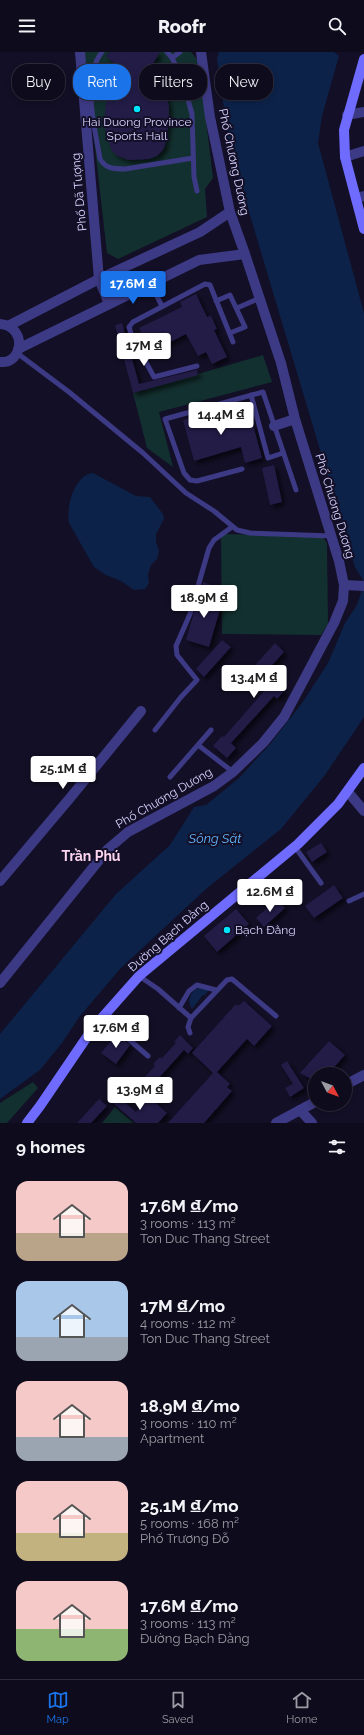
<!DOCTYPE html>
<meta charset="utf-8">
<style>
:root{--surface:#0e0b1c;--page:#1c1929;--text:#f1f3f6;--muted:#9b9ba3;--line:#2e2b3b;--accent:#1a73e8}
body{margin:0;font-family:Raleway,sans-serif;background:var(--page);color:var(--text);height:100vh;display:flex;flex-direction:column;font-size:15px;white-space:nowrap}
*{box-sizing:border-box;margin:0}
p{font-size:13px;color:var(--muted)}
.icon{flex:none;width:22px;height:22px;fill:none;stroke:currentColor;stroke-width:2;stroke-linecap:round;stroke-linejoin:round}
.map{position:relative;height:1071px;overflow:hidden}
.drawer{display:flex;flex-direction:column;background:var(--surface);flex:1}
.drawer>*{flex:none}
.guide{position:absolute;left:12px;top:12px;width:340px;height:36px;display:flex;gap:8px}
.needle{width:26px;rotate:131deg}
.buttons{position:absolute;left:308px;top:1015px;display:grid;gap:8px}
.buttons a{display:grid;place-items:center;width:44px;height:44px;border-radius:50%;background:var(--surface);box-shadow:0 2px 6px #0003,0 0 0 1px var(--line);font-size:20px}
.price{position:absolute;translate:-50% -34px;padding:0 9px;border-radius:4px;background:#fff;color:#222;font-size:13px;line-height:26px;filter:drop-shadow(0 1px 2px #0008)}
.price::after{content:'';position:absolute;left:50%;top:24px;width:12px;height:9px;margin-left:-6px;background:inherit;clip-path:polygon(0 0,100% 0,50% 100%)}
.price.on{background:var(--accent);color:#fff}
ul{padding:0;list-style:none}
li{display:flex;align-items:center;gap:12px;height:100px;padding:0 16px}
li span{display:grid;place-items:center;flex:none;width:112px;height:80px;border-radius:12px;color:#555}
li>.icon{margin-inline-start:auto}
span .icon{width:48px;height:48px;fill:#fffc;stroke-width:1}
li b{font-size:17px}
h2{display:flex;justify-content:space-between;align-items:center;height:48px;padding:0 16px;font-size:17px}
.tag{padding:0 14px;border-radius:16px;background:var(--surface);box-shadow:0 2px 6px #0003,0 0 0 1px var(--line);font-size:14px;line-height:36px}
.tag.on{background:var(--accent);color:#fff}
header{display:flex;justify-content:space-between;align-items:center;height:52px;padding:0 16px;background:var(--surface);font-size:18px;font-weight:800}
.tabs{display:flex;justify-content:space-around;align-items:center;height:56px;border-top:1px solid var(--line);background:var(--surface);font-size:11px;color:var(--muted)}
.tabs a{display:grid;justify-items:center;gap:2px}
.tabs .on{color:var(--accent)}
.map>svg:first-child{display:block}
.green{fill:#12302f}
.water{fill:#0c2248}
.building{fill:#241b47;filter:url(#shadow)}
.lines{fill:none;stroke-linecap:round;stroke-linejoin:round}
.service{stroke:#3d3a85;stroke-width:5}
.minor{stroke:#3d3a85;stroke-width:10}
.tertiary{stroke:#3d3a85;stroke-width:10}
.secondary{stroke:#6f6bff;stroke-width:10}
.poi-dot{fill:#00e5ff;stroke:#130f26;stroke-width:1.5}
.labels{text-anchor:middle;dominant-baseline:central;stroke-width:4;stroke-linejoin:round;paint-order:stroke}
.poi-label{font-size:12px;fill:#d9d4ff;stroke:#130f26}
.street-label{font-size:12px;fill:#d9d4ff;stroke:#130f26}
.water-label{font-size:13px;font-style:italic;fill:#62b6ff;stroke:#130f26}
.quarter-label{font-size:14px;font-weight:bold;fill:#ffd6f0;stroke:#130f26}
</style>
<header><svg class="icon" aria-label="menu" viewBox="0 0 24 24"><path d="M4 6h16M4 12h16M4 18h16"/></svg>Roofr<svg class="icon" aria-label="search" viewBox="0 0 24 24"><circle cx="10" cy="10" r="6"/><path d="M15 15l6 6"/></svg></header>
<div class="map">
<svg width="364" height="1071" viewBox="0 0 364 1071">
<defs>
<filter id="shadow"><feDropShadow dx="3.5" dy="3.5" stdDeviation="2" flood-color="#0009"/></filter>
</defs>
<rect width="100%" height="100%" fill="#130f26"/>
<path class="green" d="M84,0H191L199,10L213,126L205,137L207,165L118,207L107,201Z
M263,303L272,330L159,360L173,415L147,396L133,341Z
M221,482L322,484L327,491L328,572L321,583L222,582Z
M33,1030L38,1036L7,1071H0V1051Z
M115,1055L134,1071H102Z"/>
<path class="water" d="M219,0H334L339,4L322,64L318,91L364,261V530L355,515L229,93L217,6Z
M93,421L136,444L150,445L163,462L164,467L156,482V490L159,499L157,507L151,513L148,522L149,531L145,537L134,538L121,529L106,523L94,515L69,471C66,455 74,423 93,421Z
M364,531V665L325,723L281,777L206,837L120,917L80,964L62,991L40,1018L0,1047V982L116,842L170,793L194,755L206,753L239,726L270,692L302,651L328,611L345,571L357,553Z
M200,936L209,938L205,943H203L192,957C187,949 189,943 196,937Z"/>
<path class="building" d="M110,0H160L145,25L156,27L158,26L162,31L169,54V68L165,93L163,98L157,104L149,107L128,108L116,103L111,97L104,73L106,48L110,35L114,30L115,31L121,29L124,20L106,4Z
M196,242L207,265L211,264L217,277L214,278L227,305L212,312L206,300L198,304L186,282L151,300L149,295L147,297L139,281L141,280L139,276L182,255L180,250Z
M122,271L139,332L197,318L198,323L133,341L115,273Z
M228,356L232,372L247,368L249,374L253,373L262,406L245,411L241,395L194,409L183,368Z
M274,413L282,450L270,453L262,416Z
M203,530L211,533L206,550L221,554L209,595L186,588Z
M222,588L231,595L204,625L196,617Z
M275,591L284,600L265,621L284,639L277,647L274,644L231,691L236,696L227,706L213,694L222,684L224,685L266,637L267,635L258,627L255,629L247,622Z
M321,791L327,800L312,810L306,800Z
M334,833L343,846L314,866L305,854Z
M277,847L285,856L264,875L256,866Z
M236,857L249,872L217,900L204,884Z
M244,949L272,974L254,994L247,987L217,1020L230,1032L227,1035L232,1039L204,1071H168L213,1021L192,1001L236,952L238,954Z
M117,982L130,993L116,1012L101,1001Z
M180,983L193,996L188,1002L184,998L149,1037L151,1038L146,1043L134,1032L139,1027L141,1029L155,1014L153,1012L160,1005L162,1006L176,991L174,990Z
M329,989L345,1003L328,1022H315V1029L300,1021Z
M287,1009L304,1036L290,1045L285,1036L293,1032L281,1013Z
M112,1040L136,1060L149,1045L167,1061L158,1071H136L107,1046Z
M99,1047L107,1054L91,1071H77Z"/>
<g class="lines">
<path class="service" d="M102,0C81,27 95,76 100,107C106,117 114,117 125,117L193,106
M167,0L172,6
M180,0L172,6L182,26L192,62L194,125L197,139
M150,231L162,254
M216,249L230,243L245,275L230,281
M237,256L260,246
M17,301L69,340L143,401L186,441L214,459L237,478L250,481L332,484
M197,314L154,325L132,285L129,275L133,270L205,232L210,233L233,290
M251,343L268,406L283,401
M242,417L197,429L190,428L184,421L165,367L263,340L296,438
M155,678L181,645L197,628L177,603L176,594L190,562L209,496L214,488L232,475
M198,693L233,720
M170,725L211,678
M295,795L321,831
M349,849L364,842
M139,924L158,937L191,966
M179,956L189,939L197,933L216,938
M103,965L148,1004
M190,981L188,975L191,966L227,928L232,927L276,964"/>
<path class="minor" d="M80,0L99,227L109,252
M347,63L364,60
M345,105L364,99
M356,146L364,144
M274,374L295,367
M344,533L364,534
M348,740L364,759
M0,829L70,746L141,659
M0,931L108,797L128,780L214,734L233,720L263,691L284,665L334,571L343,549L344,533L339,509L295,367L281,311L245,202
M300,1058L312,1071"/>
<path class="tertiary" d="M0,272C27,274 24,312 0,310
M8,274L99,227L200,180L230,160
M18,297L199,208L245,202L230,160L210,65L201,0
M345,1033L364,1023
M276,1071L315,1050"/>
<path class="secondary" d="M364,7L344,78L345,105L364,177
M27,1071L40,1054L93,976L139,924L298,792L338,752L364,716"/>
</g>
<g class="poi-dot">
<circle cx="137" cy="57" r="4"/>
<circle cx="227" cy="878" r="4"/>
</g>
<g class="labels">
<g class="poi-label">
<text x="137" y="70">Hai Duong Province<tspan x="137" dy="14">Sports Hall</tspan></text>
<text x="235" y="878" text-anchor="start">Bạch Đằng</text>
</g>
<g class="street-label">
<text transform="translate(234 110) rotate(78)">Phố Chương Dương</text>
<text transform="translate(79 140) rotate(-95)">Phố Dã Tượng</text>
<text transform="translate(335 454) rotate(73)">Phố Chương Dương</text>
<text transform="translate(164 746) rotate(-30)">Phố Chương Dương</text>
<text transform="translate(168 884) rotate(-41)">Đường Bạch Đằng</text>
</g>
<g class="water-label">
<text x="215" y="786">Sông Sặt</text>
</g>
<g class="quarter-label">
<text x="91" y="804">Trần Phú</text>
</g>
</g>
</svg>
<div class="buttons">
<a><svg class="needle" viewBox="-14 -14 28 28"><path d="M0-13l5 13h-10z" fill="#e53935"/><path d="M0 13l5-13h-10z" fill="#9b9ba3"/></svg></a>
</div>
<b class="price on" style="left:133px;top:253px">17.6M ₫</b>
<b class="price" style="left:144px;top:315px">17M ₫</b>
<b class="price" style="left:221px;top:384px">14.4M ₫</b>
<b class="price" style="left:204px;top:567px">18.9M ₫</b>
<b class="price" style="left:254px;top:647px">13.4M ₫</b>
<b class="price" style="left:63px;top:738px">25.1M ₫</b>
<b class="price" style="left:270px;top:861px">12.6M ₫</b>
<b class="price" style="left:116px;top:997px">17.6M ₫</b>
<b class="price" style="left:140px;top:1059px">13.9M ₫</b>
<div class="guide">
<a class="tag">Buy</a>
<a class="tag on">Rent</a>
<a class="tag">Filters</a>
<a class="tag">New</a>
</div>
</div>
<section class="drawer">
<h2>9 homes<svg class="icon" aria-label="filters" viewBox="0 0 24 24"><path d="M4 7h16M4 17h16"/><circle cx="9" cy="7" r="2"/><circle cx="15" cy="17" r="2"/></svg></h2>
<ul>
<li><span style="background:linear-gradient(#f6c9c9 65%,#b9a48a 0)"><svg class="icon" aria-label="home" viewBox="0 0 24 24"><path d="M3 11l9-7 9 7M6 9v11h12V9"/></svg></span><div><b>17.6M ₫/mo</b><p>3 rooms · 113 m²</p><p>Ton Duc Thang Street</p></div></li>
<li><span style="background:linear-gradient(#a9c7e8 70%,#9aa5b1 0)"><svg class="icon" aria-label="home" viewBox="0 0 24 24"><path d="M3 11l9-7 9 7M6 9v11h12V9"/></svg></span><div><b>17M ₫/mo</b><p>4 rooms · 112 m²</p><p>Ton Duc Thang Street</p></div></li>
<li><span style="background:linear-gradient(#f6c9c9 70%,#9aa5b1 0)"><svg class="icon" aria-label="home" viewBox="0 0 24 24"><path d="M3 11l9-7 9 7M6 9v11h12V9"/></svg></span><div><b>18.9M ₫/mo</b><p>3 rooms · 110 m²</p><p>Apartment</p></div></li>
<li><span style="background:linear-gradient(#f6c9c9 65%,#c2b280 0)"><svg class="icon" aria-label="home" viewBox="0 0 24 24"><path d="M3 11l9-7 9 7M6 9v11h12V9"/></svg></span><div><b>25.1M ₫/mo</b><p>5 rooms · 168 m²</p><p>Phố Trương Đỗ</p></div></li>
<li><span style="background:linear-gradient(#f6c9c9 60%,#8fb573 0)"><svg class="icon" aria-label="home" viewBox="0 0 24 24"><path d="M3 11l9-7 9 7M6 9v11h12V9"/></svg></span><div><b>17.6M ₫/mo</b><p>3 rooms · 113 m²</p><p>Đường Bạch Đằng</p></div></li>
</ul>
</section>
<nav class="tabs">
<a class="on"><svg class="icon" aria-label="map" viewBox="0 0 24 24"><path d="M3 6l6-2 6 2 6-2v14l-6 2-6-2-6 2zM9 4v14M15 6v14"/></svg>Map</a>
<a><svg class="icon" aria-label="saved" viewBox="0 0 24 24"><path d="M7 4h10v16l-5-4-5 4z"/></svg>Saved</a>
<a><svg class="icon" aria-label="home" viewBox="0 0 24 24"><path d="M3 11l9-7 9 7M6 9v11h12V9"/></svg>Home</a>
</nav>
